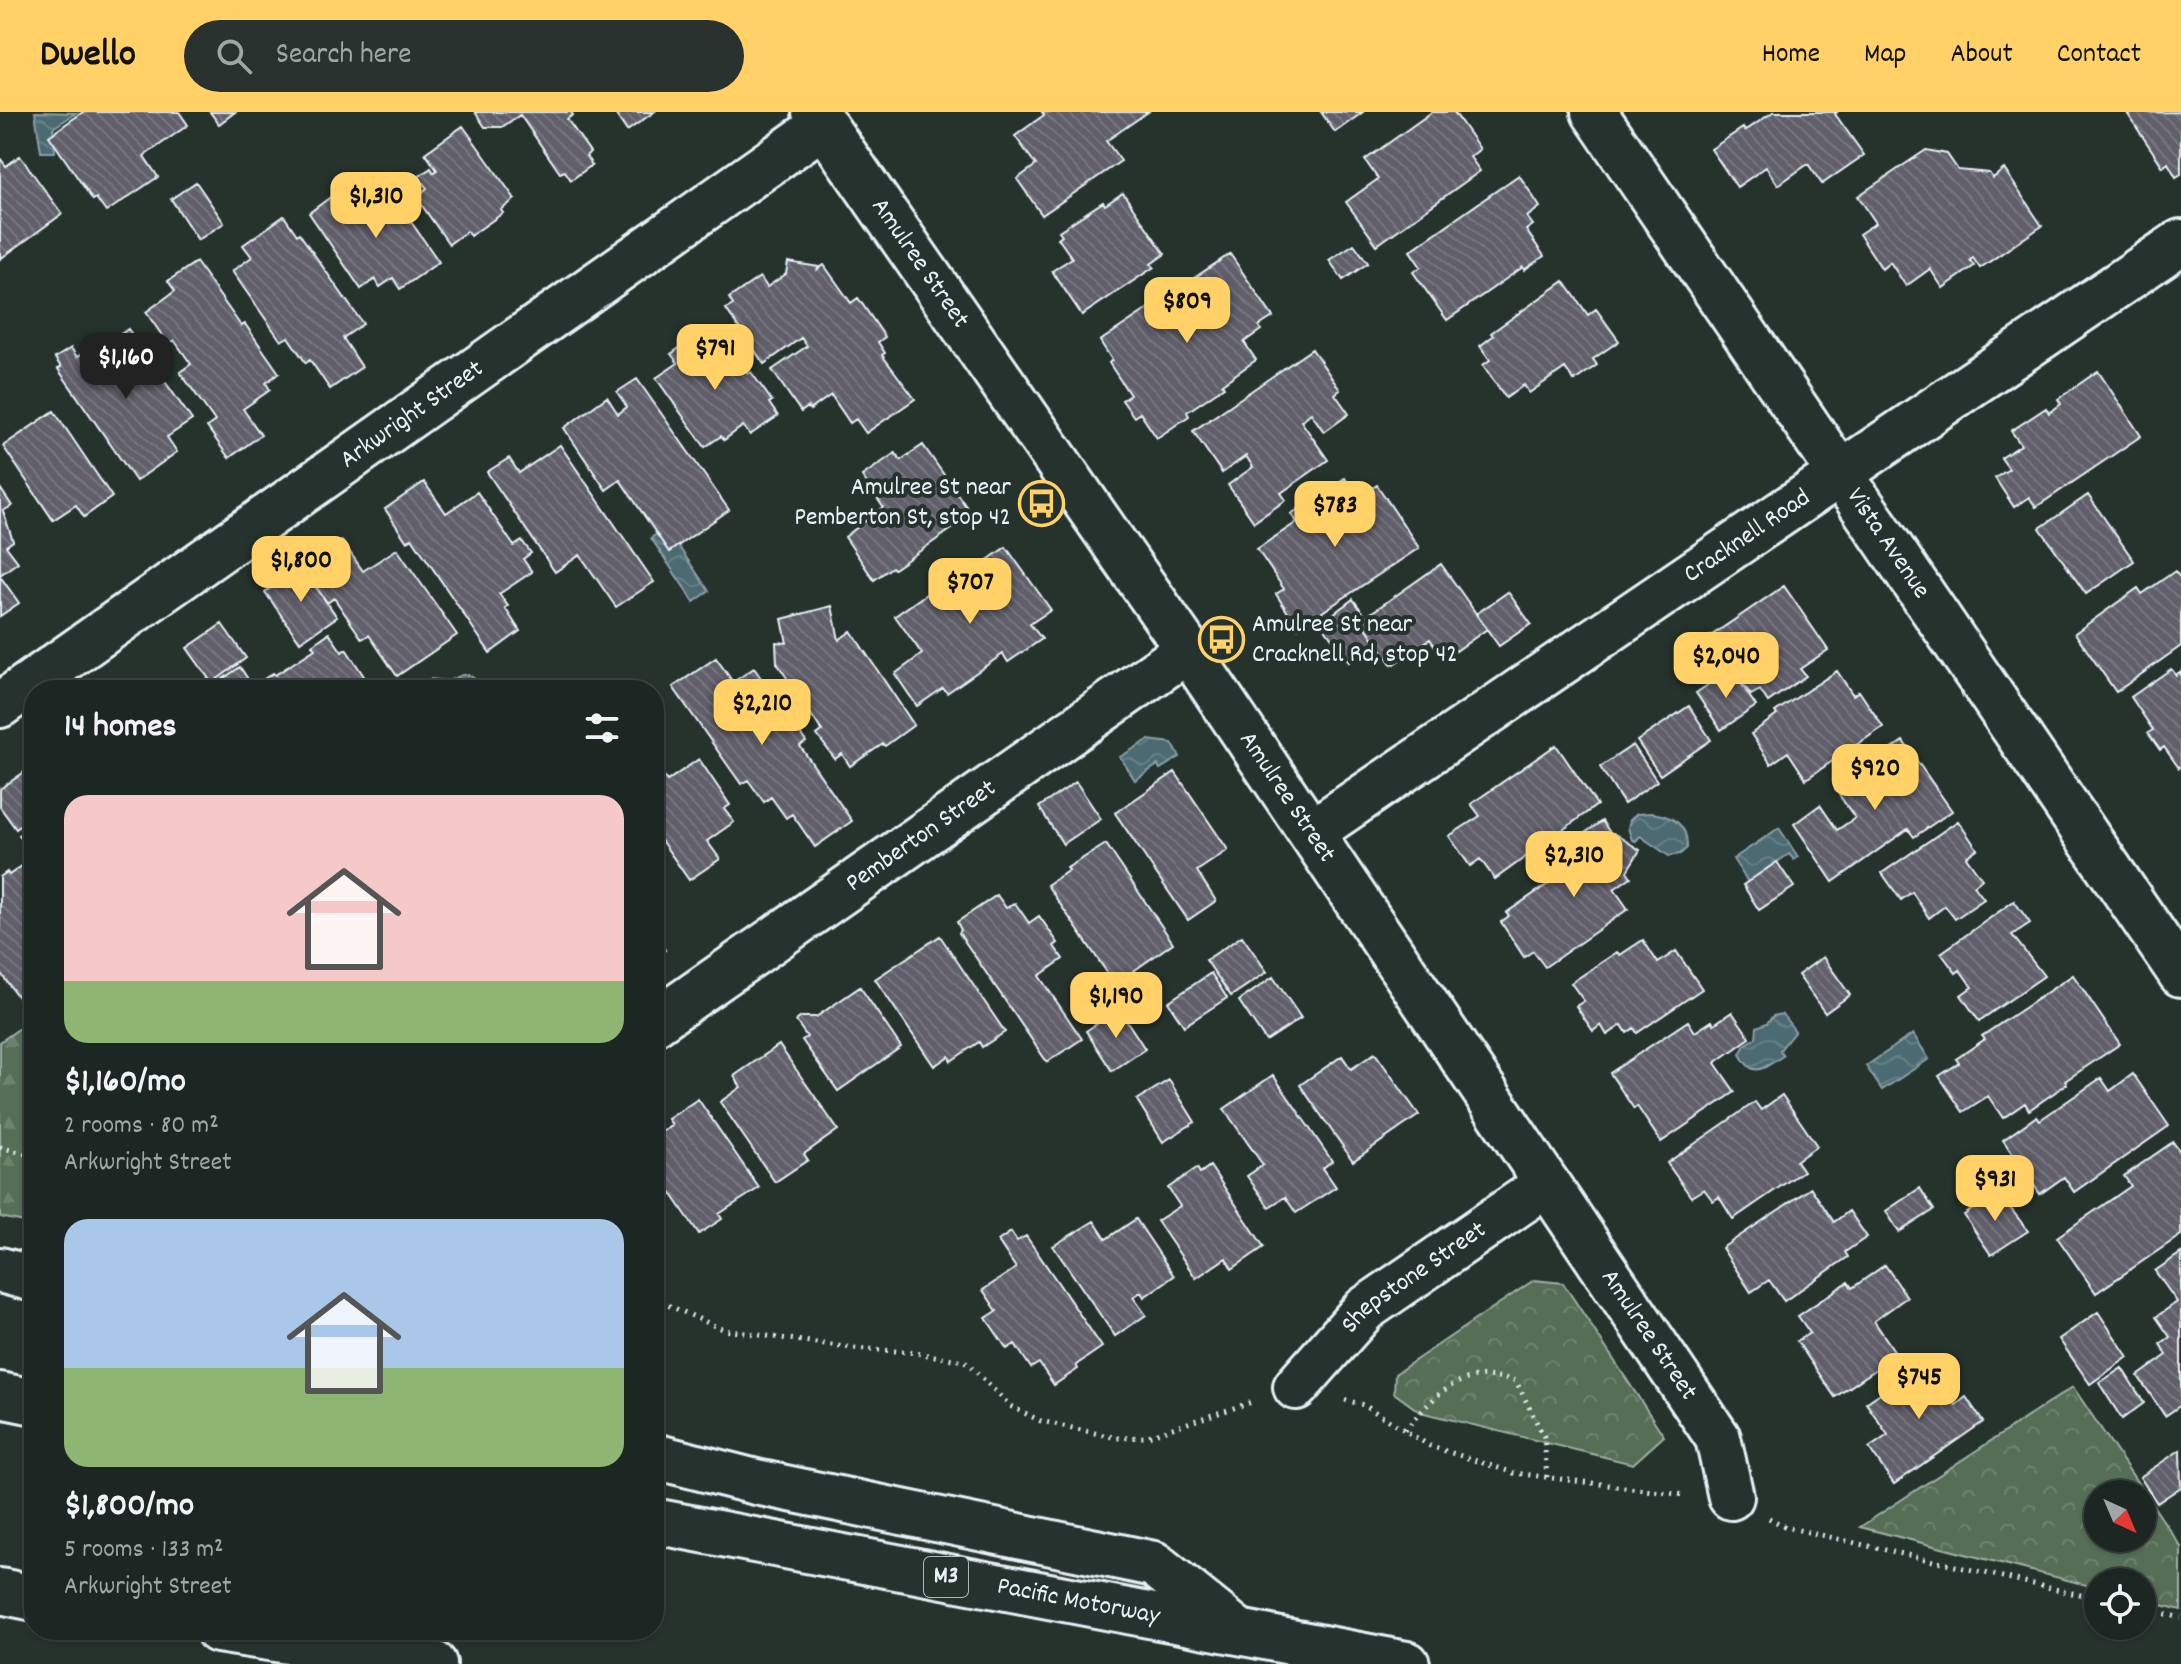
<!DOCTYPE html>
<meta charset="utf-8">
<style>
:root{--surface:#1c2622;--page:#29322f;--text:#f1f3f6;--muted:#a0a5a5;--line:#3a4340;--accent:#ffd166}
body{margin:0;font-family:Dekko,sans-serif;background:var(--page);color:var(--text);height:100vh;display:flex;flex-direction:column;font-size:30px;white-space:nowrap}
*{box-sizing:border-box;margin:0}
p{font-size:26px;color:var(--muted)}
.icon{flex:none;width:44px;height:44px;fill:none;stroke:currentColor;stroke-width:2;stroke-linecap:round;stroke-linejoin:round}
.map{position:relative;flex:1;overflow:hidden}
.details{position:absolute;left:24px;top:568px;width:640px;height:960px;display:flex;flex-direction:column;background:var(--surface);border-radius:32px;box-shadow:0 2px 6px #0004,0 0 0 2px var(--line)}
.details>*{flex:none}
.needle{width:52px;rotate:136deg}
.fabs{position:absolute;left:2084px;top:1368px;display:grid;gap:16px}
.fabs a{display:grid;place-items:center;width:72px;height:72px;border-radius:50%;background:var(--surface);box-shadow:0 2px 6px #0004,0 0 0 2px var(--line);font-size:40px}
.price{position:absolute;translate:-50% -68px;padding:0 18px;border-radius:16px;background:var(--accent);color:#111;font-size:26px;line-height:52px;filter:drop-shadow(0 2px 4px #0008)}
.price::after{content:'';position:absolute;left:50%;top:48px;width:24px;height:18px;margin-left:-12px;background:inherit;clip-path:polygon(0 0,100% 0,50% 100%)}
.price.on{background:#222;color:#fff}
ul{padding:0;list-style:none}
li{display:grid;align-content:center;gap:16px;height:424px;padding:0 40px}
li span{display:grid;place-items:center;height:248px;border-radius:24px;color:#555}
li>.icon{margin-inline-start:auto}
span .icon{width:144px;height:144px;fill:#fffc;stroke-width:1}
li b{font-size:34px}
h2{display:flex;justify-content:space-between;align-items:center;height:96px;padding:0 40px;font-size:34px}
header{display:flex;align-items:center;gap:48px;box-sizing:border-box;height:112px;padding:0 40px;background:var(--accent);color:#111}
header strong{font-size:38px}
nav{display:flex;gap:44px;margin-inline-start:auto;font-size:28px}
.search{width:560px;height:72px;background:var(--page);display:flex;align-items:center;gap:20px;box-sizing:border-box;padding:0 28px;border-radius:44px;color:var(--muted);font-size:30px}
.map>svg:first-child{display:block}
.forest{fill:url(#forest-firs);stroke:#9fb0a6;stroke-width:2}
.park{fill:url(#park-crowns);stroke:#9fb0a6;stroke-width:2;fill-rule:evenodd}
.water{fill:url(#water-waves);stroke:#8aa0a8;stroke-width:2}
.building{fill:url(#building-back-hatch);stroke:#e8f1f8;stroke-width:2}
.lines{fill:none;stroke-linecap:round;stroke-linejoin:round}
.minor-casing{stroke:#e8f1f8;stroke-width:50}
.highway-casing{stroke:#e8f1f8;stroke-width:50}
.path{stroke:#e8f1f8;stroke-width:5;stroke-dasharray:2 6;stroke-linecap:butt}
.minor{stroke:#26332d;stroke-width:44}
.highway{stroke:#26332d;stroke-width:44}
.labels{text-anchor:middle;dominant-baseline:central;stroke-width:8;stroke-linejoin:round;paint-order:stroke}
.shield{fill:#26332d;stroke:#aeb8bb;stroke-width:2}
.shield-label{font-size:24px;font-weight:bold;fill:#e8f1f8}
.street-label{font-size:26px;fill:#e8f1f8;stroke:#26332d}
.poi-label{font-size:26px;fill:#e8f1f8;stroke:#26332d;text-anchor:end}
</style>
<header>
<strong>Dwello</strong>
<div class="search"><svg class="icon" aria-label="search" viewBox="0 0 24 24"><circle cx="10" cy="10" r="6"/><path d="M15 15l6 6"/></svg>Search here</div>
<nav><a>Home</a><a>Map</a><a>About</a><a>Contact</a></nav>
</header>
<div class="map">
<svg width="2181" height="1552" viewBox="0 0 2181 1552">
<defs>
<pattern id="forest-firs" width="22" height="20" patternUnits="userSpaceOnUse" patternTransform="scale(2)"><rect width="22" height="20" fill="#566e54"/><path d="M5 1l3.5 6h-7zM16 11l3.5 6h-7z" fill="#6e836d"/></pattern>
<pattern id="park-crowns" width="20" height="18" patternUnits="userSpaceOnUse" patternTransform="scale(2)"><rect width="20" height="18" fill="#566e54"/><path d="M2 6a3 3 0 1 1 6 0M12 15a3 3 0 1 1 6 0" fill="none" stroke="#6e836d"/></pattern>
<pattern id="water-waves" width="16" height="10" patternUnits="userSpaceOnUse" patternTransform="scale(2)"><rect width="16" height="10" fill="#4b6a72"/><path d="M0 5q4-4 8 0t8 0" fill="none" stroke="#658087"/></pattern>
<pattern id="building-back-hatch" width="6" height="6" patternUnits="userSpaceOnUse" patternTransform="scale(2)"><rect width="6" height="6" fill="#605e6a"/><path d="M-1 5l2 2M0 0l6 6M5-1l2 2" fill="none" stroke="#777680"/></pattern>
</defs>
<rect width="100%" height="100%" fill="#26332d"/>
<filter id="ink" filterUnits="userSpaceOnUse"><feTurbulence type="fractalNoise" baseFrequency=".0125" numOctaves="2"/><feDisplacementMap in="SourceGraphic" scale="16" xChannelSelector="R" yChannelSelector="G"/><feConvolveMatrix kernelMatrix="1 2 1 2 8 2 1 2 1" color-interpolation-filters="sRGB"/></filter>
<g filter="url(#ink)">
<path class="forest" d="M34,906V1112L0,1105V930Z"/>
<path class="park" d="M1534,1168L1563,1171L1664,1324L1633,1352L1420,1300L1394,1281L1395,1262Z
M2073,1275L2181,1435V1498L2142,1488V1470H2098V1476L1860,1415ZM2098,1382H2142V1426H2098Z"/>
<path class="water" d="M35,0L76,1L53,16L55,40H41Z
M666,416L709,479L694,490L651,426Z
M462,563H469L478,569L480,578H421L431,567L448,569Z
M1148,628L1172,631L1180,645L1160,657L1158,653L1135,668L1120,645Z
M1651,701C1673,704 1688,712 1687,736L1680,742L1669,744L1640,724L1636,729L1632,728L1628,716L1630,708L1637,702Z
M1779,716L1798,745L1794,748L1789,742L1748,770L1733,747Z
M1782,902L1795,919L1780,938L1783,944C1764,955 1754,969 1740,942L1745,933L1756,926L1757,915L1767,911L1773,904Z
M1913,922L1929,947L1882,978L1866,954Z"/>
<path class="building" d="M83,0H179L188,13L144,44L158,65L106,100L96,86L93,88L49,24Z
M210,0H235L219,12Z
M475,0H571L573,3L567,7L590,40L586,44L592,53L571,68L565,59L560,61L520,3L502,15H485Z
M614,0H654L627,19Z
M1042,0H1148L1106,29L1121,49L1042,103L1017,67L1036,53L1015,24L1044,3Z
M1321,0H1363L1335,20Z
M1432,0H1454L1480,37L1470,45L1480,59L1377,133L1346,90L1378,67L1365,48Z
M1773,0H1837L1835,2L1864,43L1822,72L1808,52L1778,73L1766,55L1737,75L1711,37L1743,16L1745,19Z
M2181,0V62L2176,65L2168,51L2163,55L2127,1Z
M463,14L515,87L501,98L503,101L470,124L467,119L449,132L416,85L427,76L418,65L431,56L434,61L437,58L425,41Z
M1926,38L1947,42L1958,58L1989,61L1993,66L2004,57L2042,114L1980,156L1973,146L1970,148L1974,154L1943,176L1930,157L1906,174L1890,150L1882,157L1859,122L1876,111L1858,84Z
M20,44L62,102L0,147V46L6,54Z
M1519,63L1540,95L1527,105L1533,113L1526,118L1544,144L1524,158L1523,155L1447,208L1413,160L1421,155L1410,139Z
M196,70L224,111L198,128L171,87Z
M386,74L439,150L400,177L393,166L380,175L375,167L361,177L309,101L332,84L350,109L354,106L350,100Z
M1123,81L1165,142L1151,152L1154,155L1082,203L1052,159L1072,146L1058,126L1062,123L1059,119L1103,90L1105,93Z
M284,104L297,123L299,121L363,212L343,226L362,255L330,277L310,248L306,251L288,225L281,229L232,159L252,145L243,133Z
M1354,132L1368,151L1343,168L1329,148Z
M1230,142L1273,205L1259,214L1261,218L1244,230L1256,248L1222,272L1224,275L1187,300L1189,304L1157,326L1140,301L1134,305L1122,288L1130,283L1109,251L1112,248L1100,229Z
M196,150L241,214L245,212L279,261L266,271L270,278L243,297L261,323L229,346L207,315L215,309L180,260L191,252L174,228L168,232L146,200L175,179L168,169Z
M788,150L819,155L818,157L824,153L851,191L858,186L885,225L878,230L885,241L882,243L915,287L866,321L856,307L850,311L831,283L810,298L808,295L801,300L772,258L807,234L801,226L764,252L726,197L733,193L729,186L760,165L767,175L786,162Z
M1564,169L1588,203L1596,197L1619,229L1593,247L1597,253L1574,269L1565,256L1529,281L1524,273L1506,286L1483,253L1490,248L1480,234L1493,224L1491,221Z
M128,217L192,308L167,325L177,340L136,369L58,257L61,255L55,246L71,236L77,245L101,228L105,233Z
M702,220L719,243L730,236L748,262L751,260L772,289L769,291L778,304L750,323L743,314L724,328L721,324L705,335L656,266L678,251L671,242Z
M1312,237L1340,278L1335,282L1349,302L1324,320L1311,301L1301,309L1328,348L1281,381L1286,388L1254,410L1228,373L1253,355L1246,344L1222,361L1193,319Z
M2098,259L2141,324L2036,395L2029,385L2014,395L1995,366L2009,357L2001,346L2021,333L2011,319L2046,296L2049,301L2061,292L2058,287Z
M637,267L729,398L669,440L620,368L606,378L564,316L607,285L618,302L627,295L617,280Z
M54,299L112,385L84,405L76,393L53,408L3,334Z
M560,333L654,470L616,495L580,443L555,460L487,360L509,346L519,361Z
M923,333L972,403L894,457L892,455L874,468L845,425L883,395L862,364L895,341L901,348Z
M1345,366L1358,385L1377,373L1419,436L1298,516L1276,482L1284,477L1257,437L1297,410L1291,402Z
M424,370L446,401L477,380L514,434L522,429L531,441L523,447L532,460L499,482L508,494L505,496L520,519L490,541L412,426L407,430L385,397Z
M0,376L12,394L3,399L13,429L6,434L18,450L0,463Z
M2088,383L2134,449L2086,482L2040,416Z
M342,429L363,459L397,437L457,523L397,564L369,523L362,527L334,486L327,491L303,457Z
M1006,435L1051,498L1030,512L1042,527L1008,550L1003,542L947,581L943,576L917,594L895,562L922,542L895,504L942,471L957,492L961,489L951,474Z
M1441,452L1487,517L1456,539L1451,531L1439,540L1430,527L1392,553L1361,508Z
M302,454L337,505L300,530L265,480Z
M2175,459L2181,467V534L2116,580L2075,521L2138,476L2142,482Z
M0,464L19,491L0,504Z
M1784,474L1828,538L1800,557L1806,564L1768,590L1760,578L1751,583L1737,563L1746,556L1737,543L1716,557L1699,532Z
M1508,480L1531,512L1499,534L1476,502Z
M1353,487L1366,505L1361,508L1376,530L1349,550L1321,511Z
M832,494L839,528L851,519L914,613L885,634L883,632L850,654L842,642L835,647L817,623L822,619L777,551L776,530L787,531L782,507Z
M222,512L246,546L212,571L187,536Z
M329,521L342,540L346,537L373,578H271L264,567L273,561L275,563L315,537L312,533Z
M716,546L733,570L754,556L806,630L800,634L852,709L815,735L792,702L786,706L771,685L764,690L748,668L741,672L673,575Z
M240,555L255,578H207Z
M1731,557L1756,594L1721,618L1696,581Z
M2171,557L2176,563L2181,559V654L2179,656L2164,635L2160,638L2148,621L2153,618L2131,585Z
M1837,559L1853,583L1859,579L1883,615L1806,667L1788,640L1771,652L1751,622L1777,603L1775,600Z
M1689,594L1711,628L1660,663L1637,629Z
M1903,629L1952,699L1914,725L1908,717L1833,770L1794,712L1820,693L1837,718L1855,706L1835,677Z
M1556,633L1597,693L1495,767L1480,747L1470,754L1449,724L1480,704L1471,692Z
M1633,633L1657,669L1624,692L1600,655Z
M699,647L730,693L724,697L734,710L707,729L720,747L689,768L654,718V662L659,658L667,669Z
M26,659L34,671V704L16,717L0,695V677Z
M1175,660L1228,738L1197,759L1216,789L1188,808L1115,701Z
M1076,670L1101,707L1063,732L1039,695Z
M1602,709L1611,722L1613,721L1640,738L1627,759L1631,765L1614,777L1628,797L1545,855L1533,839L1524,845L1501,810L1509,804L1506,801L1584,747L1580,741L1583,739L1575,728Z
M1958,709L1977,737L1966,745L1982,767L1974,774L1984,787L1955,807L1945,794L1929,806L1912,780L1901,788L1882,761Z
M34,713V756L27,744L30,742L26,734L19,723Z
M1106,732L1173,831L1115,872L1047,773L1069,758L1067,756Z
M29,749L34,756V883L22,891L0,860V765L7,760L9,763Z
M1777,750L1794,775L1759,798L1743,773Z
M997,783L1006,796L1015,791L1029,811L1039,804L1058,831L1054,834L1063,847L1039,864L1082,927L1047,950L959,821L961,818L957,810Z
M2014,789L2030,811L2012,823L2044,864L1979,909L1961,883L1972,875L1960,858L1956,861L1941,841Z
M654,821L665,838L654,846Z
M940,824L1005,920L982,935L979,930L951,949L949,944L934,954L875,867Z
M1242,824L1267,860L1231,884L1206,848Z
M1643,828L1658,851L1676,839L1702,877L1637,921L1634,916L1627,921L1622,913L1607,923L1601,913L1593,919L1576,894L1584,889L1571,871L1617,840L1620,843Z
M1823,845L1850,883L1825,901L1798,863Z
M1211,861L1227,886L1184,914L1168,890Z
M2073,863L2120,932L2065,969L2067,972L2029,998L2025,991L2003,1006L1988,984L1963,1000L1939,964L1959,951L1956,947L1985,927L1982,924Z
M1273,865L1301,906L1266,929L1239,889Z
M860,875L901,935L838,979L802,928L807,925L796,909L801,905H816Z
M1119,897L1145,937L1112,959L1086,919Z
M1732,900L1750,926L1715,951L1735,980L1661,1030L1637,994L1634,997L1610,961L1688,909L1695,920L1712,909L1714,912Z
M779,933L838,1018L804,1042L808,1048L775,1070L720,990L741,975L734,964Z
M1375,941L1419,1003L1353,1049L1300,973L1342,944L1351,957Z
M2133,962L2169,1014L2074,1080L2064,1065L2040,1082L2003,1028L2037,1004L2040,1008L2101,966L2110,979Z
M1273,963L1332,1049L1323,1056L1336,1075L1296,1101L1285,1085L1269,1095L1247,1064L1263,1053L1224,997Z
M1169,968L1195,1010L1163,1030L1137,988Z
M1782,983L1817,1034L1796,1049L1803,1059L1733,1107L1719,1085L1713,1089L1704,1077L1691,1085L1667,1051L1755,990L1761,998Z
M698,987L759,1076L719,1102L722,1107L699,1122L654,1056V1045L658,1042L654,1036V1025L672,1013L668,1007Z
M2173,1030L2181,1041V1123L2096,1181L2057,1125L2131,1074L2124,1064Z
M1210,1054L1264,1135L1232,1157L1226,1146L1196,1166L1157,1109L1180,1094L1168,1076L1197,1056L1200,1061Z
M1811,1076L1834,1110L1849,1099L1867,1125L1845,1140L1848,1145L1784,1189L1769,1168L1751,1180L1722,1136Z
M1920,1076L1934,1098L1899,1120L1886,1099Z
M1998,1080L2028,1119L1991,1143L1964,1103Z
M1136,1107L1174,1164L1144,1185L1141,1180L1133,1185L1146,1203L1115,1224L1053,1134L1094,1109L1106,1127Z
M1011,1120L1017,1129L1026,1124L1102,1235L1076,1253L1078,1257L1054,1273L1039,1251L1031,1256L1015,1232L1007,1237L986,1206L997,1199L983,1178L1016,1156L998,1129Z
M2181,1141V1293L2165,1304L2138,1264L2167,1243L2160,1232L2170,1225L2156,1205L2177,1190L2155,1159Z
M1885,1153L1907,1185L1874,1209L1897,1243L1835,1285L1797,1229L1810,1221L1798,1204L1848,1170L1852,1176Z
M2098,1200L2128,1245L2090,1272L2059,1227Z
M1929,1247L1956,1286L1953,1289L1956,1293L1966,1285L1983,1310L1894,1372L1869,1336L1888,1323L1866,1291Z
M2122,1256L2144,1291L2122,1307L2099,1271Z
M2180,1338L2181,1375L2157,1391L2140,1365Z"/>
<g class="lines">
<defs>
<g id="minor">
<path id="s1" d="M815,0L1188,538L1718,1326L1731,1385"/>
<path id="s2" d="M1594,0L2181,862"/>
<path id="s3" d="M0,593L823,13"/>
<path id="s4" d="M1312,720L2181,130"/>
<path id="s5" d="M654,911L1188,538"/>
<path id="s6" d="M1296,1275L1365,1197L1547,1072"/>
</g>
<g id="highway">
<path d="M0,1158L34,1167"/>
<path d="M0,1283L34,1290"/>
<path d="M654,1344L756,1370L1154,1452L1234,1516"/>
<path id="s7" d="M654,1409L1407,1552"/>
<path d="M0,1479L34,1486"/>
<path d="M218,1518L434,1552"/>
</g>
</defs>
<use href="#minor" class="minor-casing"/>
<use href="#highway" class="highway-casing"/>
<path class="path" d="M0,1035L34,1044
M654,1187L724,1218L853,1236L909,1240L965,1249L1010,1294L1041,1309L1117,1326L1145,1325L1255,1289
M1345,1288L1364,1293L1430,1334L1514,1361L1685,1383
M1405,1318C1438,1280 1460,1253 1516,1269L1544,1325L1547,1366
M1769,1406L1786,1415L2098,1487
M2142,1496L2181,1506"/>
<use href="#minor" class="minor"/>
<use href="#highway" class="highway"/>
</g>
</g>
<defs>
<symbol id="bus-ring" viewBox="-11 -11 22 22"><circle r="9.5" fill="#26332d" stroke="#ffd166" stroke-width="1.5"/><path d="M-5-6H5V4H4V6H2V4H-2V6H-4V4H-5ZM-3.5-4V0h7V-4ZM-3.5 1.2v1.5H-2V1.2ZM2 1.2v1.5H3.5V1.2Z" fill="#ffd166"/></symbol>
</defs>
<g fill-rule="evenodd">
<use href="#bus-ring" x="1016" y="366" width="51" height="51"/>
<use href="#bus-ring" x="1196" y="502" width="51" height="51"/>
</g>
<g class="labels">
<rect class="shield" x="924" y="1445" width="44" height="40" rx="6"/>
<g class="shield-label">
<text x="946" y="1465">M3</text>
</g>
<g class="street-label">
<text stroke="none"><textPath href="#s1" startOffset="184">Amulree Street</textPath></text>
<text stroke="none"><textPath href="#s3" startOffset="504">Arkwright Street</textPath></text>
<text stroke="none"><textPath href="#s4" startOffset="526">Cracknell Road</textPath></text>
<text stroke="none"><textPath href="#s2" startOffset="522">Vista Avenue</textPath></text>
<text stroke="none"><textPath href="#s1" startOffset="832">Amulree Street</textPath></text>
<text stroke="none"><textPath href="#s5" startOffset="326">Pemberton Street</textPath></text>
<text stroke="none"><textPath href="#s6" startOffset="162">Shepstone Street</textPath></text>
<text stroke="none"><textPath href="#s1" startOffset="1480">Amulree Street</textPath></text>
<text stroke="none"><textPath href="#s7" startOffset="432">Pacific Motorway</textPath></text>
</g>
<g class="poi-label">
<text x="1011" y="376">Amulree St near<tspan x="1011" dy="30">Pemberton St, stop 42</tspan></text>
<text x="1252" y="513" text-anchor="start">Amulree St near<tspan x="1252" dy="30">Cracknell Rd, stop 42</tspan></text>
</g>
</g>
</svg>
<div class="fabs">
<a><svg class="needle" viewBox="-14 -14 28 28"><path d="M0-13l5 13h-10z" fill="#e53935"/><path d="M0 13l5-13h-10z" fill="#a0a5a5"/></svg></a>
<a><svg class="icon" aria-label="locate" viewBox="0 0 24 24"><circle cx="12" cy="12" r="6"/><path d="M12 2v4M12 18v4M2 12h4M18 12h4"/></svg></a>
</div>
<b class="price" style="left:376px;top:128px">$1,310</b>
<b class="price" style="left:1187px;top:233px">$809</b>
<b class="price" style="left:715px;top:280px">$791</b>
<b class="price on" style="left:126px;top:289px">$1,160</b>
<b class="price" style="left:1335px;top:437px">$783</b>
<b class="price" style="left:301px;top:492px">$1,800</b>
<b class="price" style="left:970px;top:514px">$707</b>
<b class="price" style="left:1726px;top:588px">$2,040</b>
<b class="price" style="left:762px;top:635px">$2,210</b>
<b class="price" style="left:1875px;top:700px">$920</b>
<b class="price" style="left:1574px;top:787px">$2,310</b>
<b class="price" style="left:1116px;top:928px">$1,190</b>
<b class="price" style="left:1995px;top:1111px">$931</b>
<b class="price" style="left:1919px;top:1309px">$745</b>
<section class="details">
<h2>14 homes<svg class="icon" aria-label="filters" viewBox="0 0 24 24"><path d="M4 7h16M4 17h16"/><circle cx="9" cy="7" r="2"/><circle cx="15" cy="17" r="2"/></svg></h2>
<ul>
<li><span style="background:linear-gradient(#f6c9c9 75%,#8fb573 0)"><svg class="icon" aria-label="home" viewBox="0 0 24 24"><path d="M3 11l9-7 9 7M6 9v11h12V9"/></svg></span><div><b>$1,160/mo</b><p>2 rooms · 80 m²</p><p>Arkwright Street</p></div></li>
<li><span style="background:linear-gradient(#a9c7e8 60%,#8fb573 0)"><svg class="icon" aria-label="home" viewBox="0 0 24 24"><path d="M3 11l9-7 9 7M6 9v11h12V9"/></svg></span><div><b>$1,800/mo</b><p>5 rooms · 133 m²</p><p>Arkwright Street</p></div></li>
</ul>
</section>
</div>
